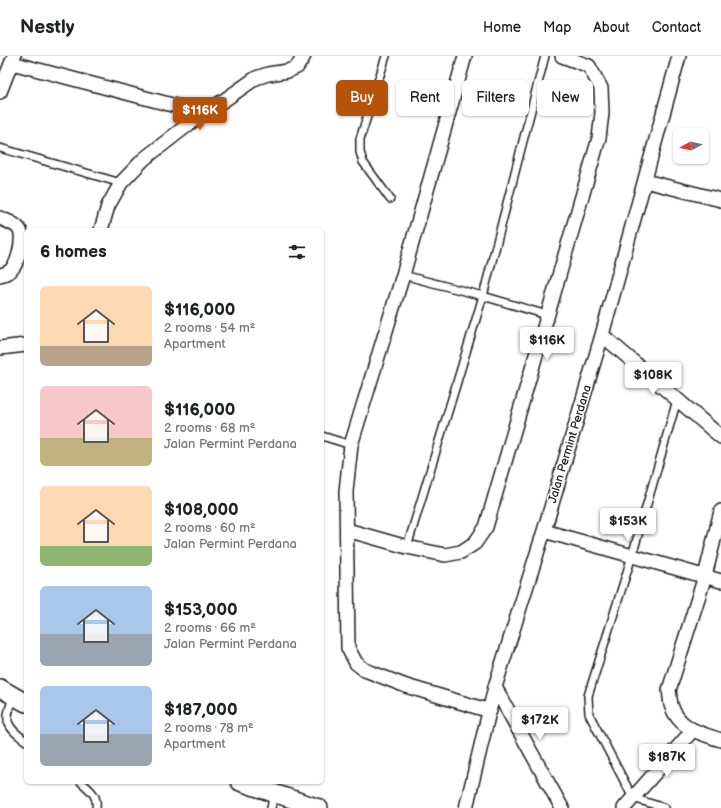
<!DOCTYPE html>
<meta charset="utf-8">
<style>
:root{--surface:#fff;--page:#f2f2f2;--text:#202124;--muted:#757577;--line:#e0e0e0;--accent:#b45309}
body{margin:0;font-family:"Balsamiq Sans",sans-serif;background:var(--page);color:var(--text);height:100vh;display:flex;flex-direction:column;font-size:15px;white-space:nowrap}
*{box-sizing:border-box;margin:0}
p{font-size:13px;color:var(--muted)}
.icon{flex:none;width:22px;height:22px;fill:none;stroke:currentColor;stroke-width:2;stroke-linecap:round;stroke-linejoin:round}
.map{position:relative;flex:1;overflow:hidden}
.sheet{position:absolute;left:24px;top:172px;width:300px;height:556px;display:flex;flex-direction:column;background:var(--surface);border-radius:6px;box-shadow:0 1px 3px #0004}
.sheet>*{flex:none}
.top-card{position:absolute;left:336px;top:24px;width:325px;height:36px;display:flex;gap:8px}
.needle{width:26px;rotate:262deg}
.buttons{position:absolute;left:673px;top:72px;display:grid;gap:8px}
.buttons a{display:grid;place-items:center;width:36px;height:36px;border-radius:6px;background:var(--surface);box-shadow:0 1px 3px #0004;font-size:20px}
.price{position:absolute;translate:-50% -34px;padding:0 9px;border-radius:4px;background:#fff;color:#222;font-size:13px;line-height:26px;filter:drop-shadow(0 1px 2px #0008)}
.price::after{content:'';position:absolute;left:50%;top:24px;width:12px;height:9px;margin-left:-6px;background:inherit;clip-path:polygon(0 0,100% 0,50% 100%)}
.price.current{background:var(--accent);color:#fff}
ul{padding:0;list-style:none}
li{display:flex;align-items:center;gap:12px;height:100px;padding:0 16px}
li span{display:grid;place-items:center;flex:none;width:112px;height:80px;border-radius:6px;color:#555}
li>.icon{margin-inline-start:auto}
span .icon{width:48px;height:48px;fill:#fffc;stroke-width:1}
li b{font-size:17px}
h2{display:flex;justify-content:space-between;align-items:center;height:48px;padding:0 16px;font-size:17px}
.chip{padding:0 14px;border-radius:6px;background:var(--surface);box-shadow:0 1px 3px #0004;font-size:14px;line-height:36px}
.chip.current{background:var(--accent);color:#fff}
header{display:flex;align-items:center;gap:24px;box-sizing:border-box;height:56px;padding:0 20px;background:var(--surface);border-bottom:1px solid var(--line)}
header strong{font-size:19px}
nav{display:flex;gap:22px;margin-inline-start:auto;font-size:14px}
.map>svg:first-child{display:block}
.lines{fill:none;stroke-linecap:round;stroke-linejoin:round}
.service-casing{stroke:#1c1c1c;stroke-width:10}
.minor-casing{stroke:#1c1c1c;stroke-width:16}
.tertiary-casing{stroke:#1c1c1c;stroke-width:20}
.service{stroke:#fff;stroke-width:7}
.minor{stroke:#fff;stroke-width:13}
.tertiary{stroke:#fff;stroke-width:17}
.labels{text-anchor:middle;dominant-baseline:central;stroke-width:3;stroke-linejoin:round;paint-order:stroke}
.street-label{font-size:12px;fill:#1c1c1c;stroke:#fff}
</style>
<header>
<strong>Nestly</strong>
<nav><a>Home</a><a>Map</a><a>About</a><a>Contact</a></nav>
</header>
<div class="map">
<svg width="721" height="752" viewBox="0 0 721 752">
<rect width="100%" height="100%" fill="#fff"/>
<filter id="ink" filterUnits="userSpaceOnUse"><feTurbulence type="fractalNoise" baseFrequency=".025" numOctaves="2"/><feDisplacementMap in="SourceGraphic" scale="8" xChannelSelector="R" yChannelSelector="G"/><feConvolveMatrix kernelMatrix="1 2 1 2 8 2 1 2 1" color-interpolation-filters="sRGB"/></filter>
<g filter="url(#ink)">
<g class="lines">
<defs>
<path id="service" d="M386,0L360,83V96L363,106L390,143
M0,92L121,127
M403,219L483,240L547,259
M322,380L351,389
M407,491L483,240L545,0
M13,641C5,665 4,669 26,685
M81,726C90,734 98,739 96,752
M271,752L274,738
M665,752L633,742L589,658L588,640L632,500L677,344"/>
<path id="minor" d="M465,0L403,219L351,389L346,435L348,592L356,607L365,614L406,630L490,655
M12,7L203,57
M0,36L14,0
M645,125L721,144
M0,162C6,165 15,167 19,173C25,180 18,208 11,214C8,217 4,218 0,219
M101,174L108,150L121,127L144,103L203,57L223,45L256,22L268,18L288,15L297,11L304,0
M602,279L721,381
M0,292L26,289
M721,455L705,520L669,634C670,639 670,644 671,649C679,673 700,677 721,684
M347,474L407,491L445,499L461,496L475,487L486,471L599,82L602,57L601,32L589,10L562,0
M544,475L721,525
M495,631L562,752
M466,752L495,631L544,475L602,279L679,0
M624,752L692,675"/>
<path id="tertiary" d="M0,632L26,647
M240,726L319,752"/>
</defs>
<use href="#service" class="service-casing"/>
<use href="#minor" class="minor-casing"/>
<use href="#tertiary" class="tertiary-casing"/>
<use href="#service" class="service"/>
<use href="#minor" class="minor"/>
<use href="#tertiary" class="tertiary"/>
</g>
</g>
<g class="labels">
<g class="street-label">
<text transform="translate(570 388) rotate(-73)">Jalan Permint Perdana</text>
</g>
</g>
</svg>
<div class="buttons">
<a><svg class="needle" viewBox="-14 -14 28 28"><path d="M0-13l5 13h-10z" fill="#e53935"/><path d="M0 13l5-13h-10z" fill="#757577"/></svg></a>
</div>
<b class="price current" style="left:200px;top:75px">$116K</b>
<b class="price" style="left:547px;top:305px">$116K</b>
<b class="price" style="left:653px;top:340px">$108K</b>
<b class="price" style="left:628px;top:486px">$153K</b>
<b class="price" style="left:540px;top:685px">$172K</b>
<b class="price" style="left:667px;top:722px">$187K</b>
<div class="top-card">
<a class="chip current">Buy</a>
<a class="chip">Rent</a>
<a class="chip">Filters</a>
<a class="chip">New</a>
</div>
<section class="sheet">
<h2>6 homes<svg class="icon" aria-label="filters" viewBox="0 0 24 24"><path d="M4 7h16M4 17h16"/><circle cx="9" cy="7" r="2"/><circle cx="15" cy="17" r="2"/></svg></h2>
<ul>
<li><span style="background:linear-gradient(#ffd9b3 75%,#b9a48a 0)"><svg class="icon" aria-label="home" viewBox="0 0 24 24"><path d="M3 11l9-7 9 7M6 9v11h12V9"/></svg></span><div><b>$116,000</b><p>2 rooms · 54 m²</p><p>Apartment</p></div></li>
<li><span style="background:linear-gradient(#f6c9c9 65%,#c2b280 0)"><svg class="icon" aria-label="home" viewBox="0 0 24 24"><path d="M3 11l9-7 9 7M6 9v11h12V9"/></svg></span><div><b>$116,000</b><p>2 rooms · 68 m²</p><p>Jalan Permint Perdana</p></div></li>
<li><span style="background:linear-gradient(#ffd9b3 75%,#8fb573 0)"><svg class="icon" aria-label="home" viewBox="0 0 24 24"><path d="M3 11l9-7 9 7M6 9v11h12V9"/></svg></span><div><b>$108,000</b><p>2 rooms · 60 m²</p><p>Jalan Permint Perdana</p></div></li>
<li><span style="background:linear-gradient(#a9c7e8 60%,#9aa5b1 0)"><svg class="icon" aria-label="home" viewBox="0 0 24 24"><path d="M3 11l9-7 9 7M6 9v11h12V9"/></svg></span><div><b>$153,000</b><p>2 rooms · 66 m²</p><p>Jalan Permint Perdana</p></div></li>
<li><span style="background:linear-gradient(#a9c7e8 60%,#9aa5b1 0)"><svg class="icon" aria-label="home" viewBox="0 0 24 24"><path d="M3 11l9-7 9 7M6 9v11h12V9"/></svg></span><div><b>$187,000</b><p>2 rooms · 78 m²</p><p>Apartment</p></div></li>
</ul>
</section>
</div>
